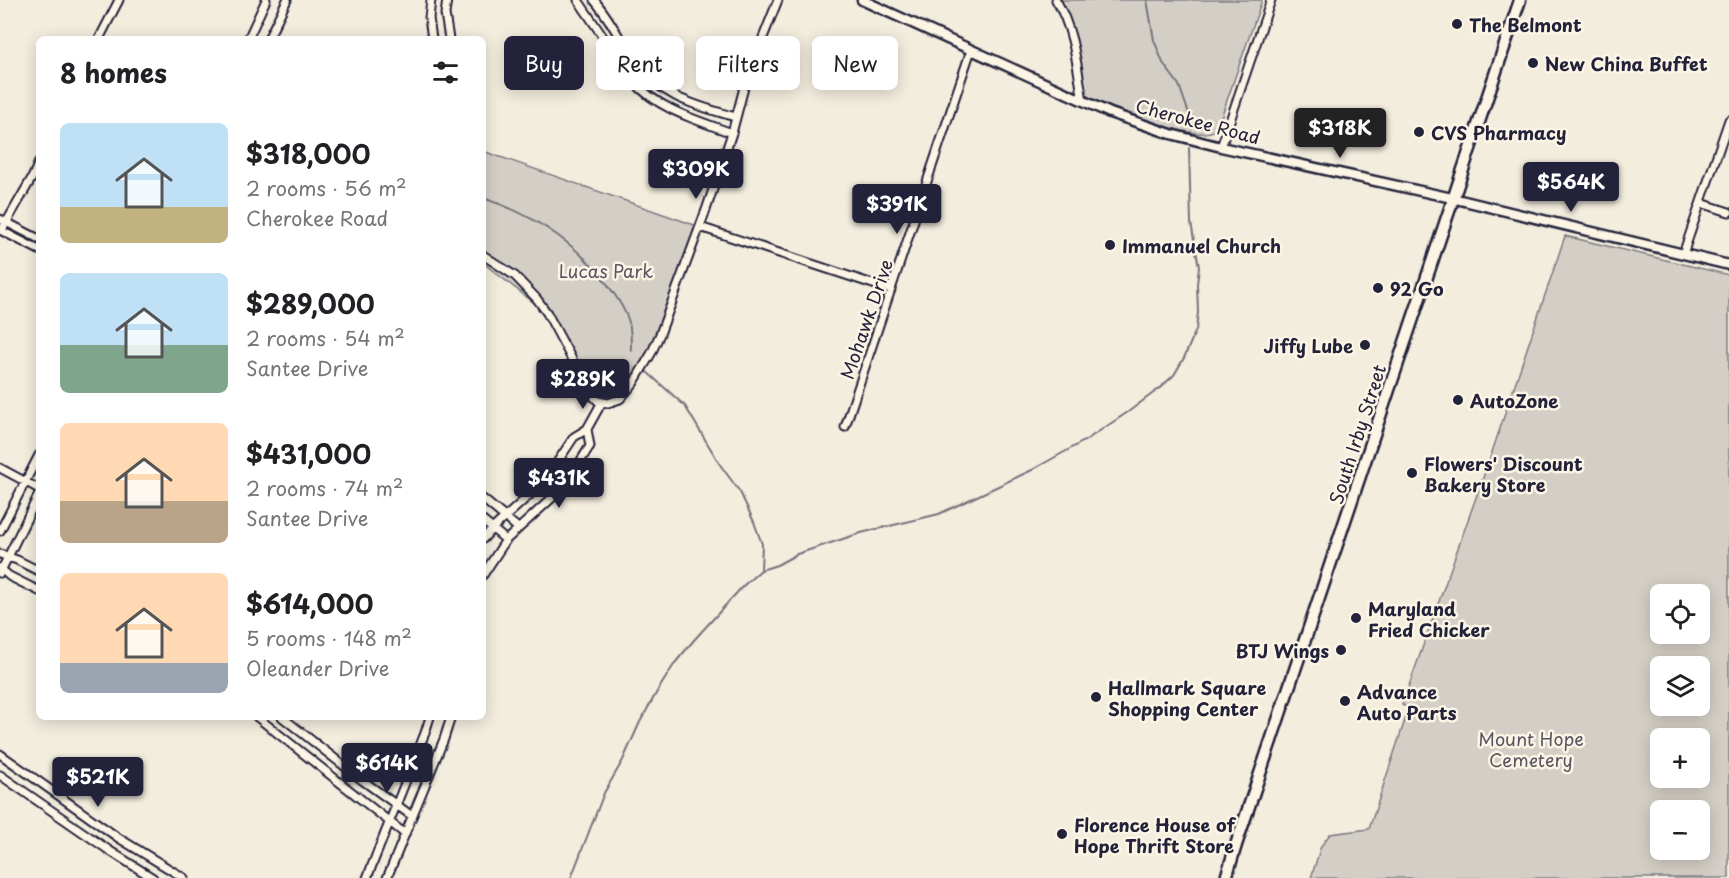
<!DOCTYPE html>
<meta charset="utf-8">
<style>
:root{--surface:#fff;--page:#f2f2f2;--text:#202124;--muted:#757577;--accent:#22223b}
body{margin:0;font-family:"Playpen Sans",sans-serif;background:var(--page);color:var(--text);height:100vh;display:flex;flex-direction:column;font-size:22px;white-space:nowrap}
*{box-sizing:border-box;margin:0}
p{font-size:20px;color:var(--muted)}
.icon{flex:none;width:33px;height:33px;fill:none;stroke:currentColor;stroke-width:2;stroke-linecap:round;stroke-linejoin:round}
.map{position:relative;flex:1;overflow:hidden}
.details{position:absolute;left:36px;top:36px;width:450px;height:684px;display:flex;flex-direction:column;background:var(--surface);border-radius:9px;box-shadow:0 3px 15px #0003}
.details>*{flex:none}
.hud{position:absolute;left:504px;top:36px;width:570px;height:54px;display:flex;gap:12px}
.fabs{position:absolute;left:1650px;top:584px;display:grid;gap:12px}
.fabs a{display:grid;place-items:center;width:60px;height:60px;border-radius:9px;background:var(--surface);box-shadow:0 3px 15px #0003;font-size:30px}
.price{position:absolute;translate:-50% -51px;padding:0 14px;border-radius:6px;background:var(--accent);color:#fff;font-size:20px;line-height:39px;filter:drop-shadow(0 2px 3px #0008)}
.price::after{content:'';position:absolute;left:50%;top:36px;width:18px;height:14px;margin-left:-9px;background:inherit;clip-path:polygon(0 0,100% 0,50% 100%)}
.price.selected{background:#222;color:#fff}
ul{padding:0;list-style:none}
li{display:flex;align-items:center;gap:18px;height:150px;padding:0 24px}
li span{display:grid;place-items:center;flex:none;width:168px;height:120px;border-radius:9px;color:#555}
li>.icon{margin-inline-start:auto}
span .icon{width:72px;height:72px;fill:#fffc;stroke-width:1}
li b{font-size:26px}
h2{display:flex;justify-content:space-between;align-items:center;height:72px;padding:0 24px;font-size:26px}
.pill{padding:0 21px;border-radius:9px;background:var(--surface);box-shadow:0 3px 15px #0003;font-size:21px;line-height:54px}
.pill.selected{background:var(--accent);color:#fff}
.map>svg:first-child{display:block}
.green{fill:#d4cfc6;stroke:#7b7880;stroke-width:1.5;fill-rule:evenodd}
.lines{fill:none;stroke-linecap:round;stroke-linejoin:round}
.stream{stroke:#75727b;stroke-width:2}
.minor-casing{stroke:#22223b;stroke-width:11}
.tertiary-casing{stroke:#22223b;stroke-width:13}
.primary-casing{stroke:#22223b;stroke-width:15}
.minor{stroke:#fcf5e5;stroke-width:7}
.tertiary{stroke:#fcf5e5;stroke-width:8}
.primary{stroke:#fcf5e5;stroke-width:10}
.poi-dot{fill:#22223b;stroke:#fcf5e5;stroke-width:2}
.labels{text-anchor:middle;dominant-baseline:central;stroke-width:5;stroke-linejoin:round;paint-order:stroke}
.poi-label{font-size:18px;font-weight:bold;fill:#22223b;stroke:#fcf5e5;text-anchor:start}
.street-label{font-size:18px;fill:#22223b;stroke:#fcf5e5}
.park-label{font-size:18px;fill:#575665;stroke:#fcf5e5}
</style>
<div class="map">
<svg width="1729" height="878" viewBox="0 0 1729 878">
<rect width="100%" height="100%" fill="#f3edde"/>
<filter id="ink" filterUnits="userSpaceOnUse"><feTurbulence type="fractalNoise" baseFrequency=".0167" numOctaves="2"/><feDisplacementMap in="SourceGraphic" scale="12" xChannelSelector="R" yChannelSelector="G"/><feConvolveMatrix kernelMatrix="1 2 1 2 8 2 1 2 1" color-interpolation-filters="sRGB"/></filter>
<g filter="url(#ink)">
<path class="green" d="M1059,0H1262L1217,129C1196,146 1108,106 1085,96L1076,44L1068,16Z
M483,151L700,227L660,334L624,395L595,399L547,313L483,263Z
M1565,236L1729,275V878H1311L1321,846L1330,834L1369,829L1409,708L1402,705L1489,461ZM1660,594H1700V633H1660ZM1660,666H1700V705H1660ZM1660,738H1700V777H1660ZM1660,810H1700V849H1660Z"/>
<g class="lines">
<path class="stream" d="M1147,0L1154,40L1163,63L1179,85L1188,111L1194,118L1192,129
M483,198C536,215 584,248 615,295C621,304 629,317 630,328C631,335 631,344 631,351
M647,372L685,406L721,466L740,492L754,522L762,544L761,570
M571,878L604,793L623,760L640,722L658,690L675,663L694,640L743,586L761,570L777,565L797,554L861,533L939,514L1032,470L1086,440L1128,412L1160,388L1174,375L1184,358L1196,330L1198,312L1197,284L1199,267L1191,223L1189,148"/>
<defs>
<path id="minor" d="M431,0L429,18L432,39
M447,0L445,14L449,39
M578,0L633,81C659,110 697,120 732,133
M594,0C610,18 621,42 635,62C662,98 695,105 735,117
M1056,0C1074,30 1077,66 1083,101
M99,39L119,0
M248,39L266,0
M268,39L287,0
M1221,147L1271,0
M1701,203L1729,212
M0,219L39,239
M700,227L891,290
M0,230L39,250
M2,230L33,176L39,162
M1683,254L1729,120
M483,255L515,276L537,299L547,313L590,393L598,401L608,403L620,399L633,384L651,354L660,334L706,210L732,133L746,80L778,0
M845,427L971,50
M0,468L39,489
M483,499L518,528
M483,521L506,540
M0,531L39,455
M483,539L492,529L544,482L574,437L587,429L602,402
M0,554L17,560L39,571
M0,568L9,576L39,591
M0,573L39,494
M483,575L506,540L564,487L590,446L587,429
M257,717L405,834
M282,717L362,780L412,816
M0,754L117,837L184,878
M0,775L110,851L153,878
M367,878L425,733L430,717
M387,878L444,739L451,717"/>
<path id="tertiary" d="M862,0L1110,113L1171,134L1221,147L1452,198L1729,265"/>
<path id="primary" d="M1226,878L1236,845L1520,0"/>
</defs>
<use href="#minor" class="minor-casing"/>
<use href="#tertiary" class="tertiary-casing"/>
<use href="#primary" class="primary-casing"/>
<use href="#minor" class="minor"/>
<use href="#tertiary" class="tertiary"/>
<use href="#primary" class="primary"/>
</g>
</g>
<g class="poi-dot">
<circle cx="1457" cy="24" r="6"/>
<circle cx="1533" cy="63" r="6"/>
<circle cx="1419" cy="132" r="6"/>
<circle cx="1110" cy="245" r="6"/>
<circle cx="1378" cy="288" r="6"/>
<circle cx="1365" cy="345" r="6"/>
<circle cx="1458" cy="400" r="6"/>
<circle cx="1412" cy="473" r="6"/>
<circle cx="1356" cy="618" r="6"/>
<circle cx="1341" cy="650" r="6"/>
<circle cx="1096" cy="697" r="6"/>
<circle cx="1345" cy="701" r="6"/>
<circle cx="1062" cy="834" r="6"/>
</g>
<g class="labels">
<g class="poi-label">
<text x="1469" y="24">The Belmont</text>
<text x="1545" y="63">New China Buffet</text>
<text x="1431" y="132">CVS Pharmacy</text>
<text x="1122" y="245">Immanuel Church</text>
<text x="1390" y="288">92 Go</text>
<text x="1353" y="345" text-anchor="end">Jiffy Lube</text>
<text x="1470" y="400">AutoZone</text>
<text x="1424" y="463">Flowers' Discount<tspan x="1424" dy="21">Bakery Store</tspan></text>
<text x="1368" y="608">Maryland<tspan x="1368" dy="21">Fried Chicker</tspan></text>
<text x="1329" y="650" text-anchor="end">BTJ Wings</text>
<text x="1108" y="687">Hallmark Square<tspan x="1108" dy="21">Shopping Center</tspan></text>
<text x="1357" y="691">Advance<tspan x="1357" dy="21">Auto Parts</tspan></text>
<text x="1074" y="824">Florence House of<tspan x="1074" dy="21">Hope Thrift Store</tspan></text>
</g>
<g class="street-label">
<text transform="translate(1198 121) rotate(15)">Cherokee Road</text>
<text transform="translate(866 319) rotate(-71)">Mohawk Drive</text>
<text transform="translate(1357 434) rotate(-72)">South Irby Street</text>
</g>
<g class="park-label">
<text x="606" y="270">Lucas Park</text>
<text x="1531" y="738">Mount Hope<tspan x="1531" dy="21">Cemetery</tspan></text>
</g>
</g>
</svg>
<div class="fabs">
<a><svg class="icon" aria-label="locate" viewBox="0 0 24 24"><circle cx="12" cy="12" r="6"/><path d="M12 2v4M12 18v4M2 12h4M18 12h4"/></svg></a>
<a><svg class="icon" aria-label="layers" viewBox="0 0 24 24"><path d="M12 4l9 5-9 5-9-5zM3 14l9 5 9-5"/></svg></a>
<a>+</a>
<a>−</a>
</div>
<b class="price selected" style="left:1340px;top:159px">$318K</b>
<b class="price" style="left:696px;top:200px">$309K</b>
<b class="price" style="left:1571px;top:213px">$564K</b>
<b class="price" style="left:897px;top:235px">$391K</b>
<b class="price" style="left:583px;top:410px">$289K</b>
<b class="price" style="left:559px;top:509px">$431K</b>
<b class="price" style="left:387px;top:794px">$614K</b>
<b class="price" style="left:98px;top:808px">$521K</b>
<div class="hud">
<a class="pill selected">Buy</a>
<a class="pill">Rent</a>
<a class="pill">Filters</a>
<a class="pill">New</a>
</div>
<section class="details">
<h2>8 homes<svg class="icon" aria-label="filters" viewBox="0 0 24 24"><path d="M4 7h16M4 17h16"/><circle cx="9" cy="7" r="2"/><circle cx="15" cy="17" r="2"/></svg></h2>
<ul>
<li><span style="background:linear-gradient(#bfe0f5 70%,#c2b280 0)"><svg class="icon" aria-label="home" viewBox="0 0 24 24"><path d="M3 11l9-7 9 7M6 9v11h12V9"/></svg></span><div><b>$318,000</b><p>2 rooms · 56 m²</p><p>Cherokee Road</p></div></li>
<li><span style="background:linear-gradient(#bfe0f5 60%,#7fa58c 0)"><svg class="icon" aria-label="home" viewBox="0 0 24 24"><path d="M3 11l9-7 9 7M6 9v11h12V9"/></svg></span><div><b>$289,000</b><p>2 rooms · 54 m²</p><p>Santee Drive</p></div></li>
<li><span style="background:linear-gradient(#ffd9b3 65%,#b9a48a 0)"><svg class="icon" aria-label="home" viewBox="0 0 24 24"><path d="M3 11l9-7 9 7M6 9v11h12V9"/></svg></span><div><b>$431,000</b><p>2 rooms · 74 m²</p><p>Santee Drive</p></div></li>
<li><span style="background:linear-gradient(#ffd9b3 75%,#9aa5b1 0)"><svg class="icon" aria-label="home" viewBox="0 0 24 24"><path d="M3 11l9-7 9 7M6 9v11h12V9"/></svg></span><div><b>$614,000</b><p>5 rooms · 148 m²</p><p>Oleander Drive</p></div></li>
</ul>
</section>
</div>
